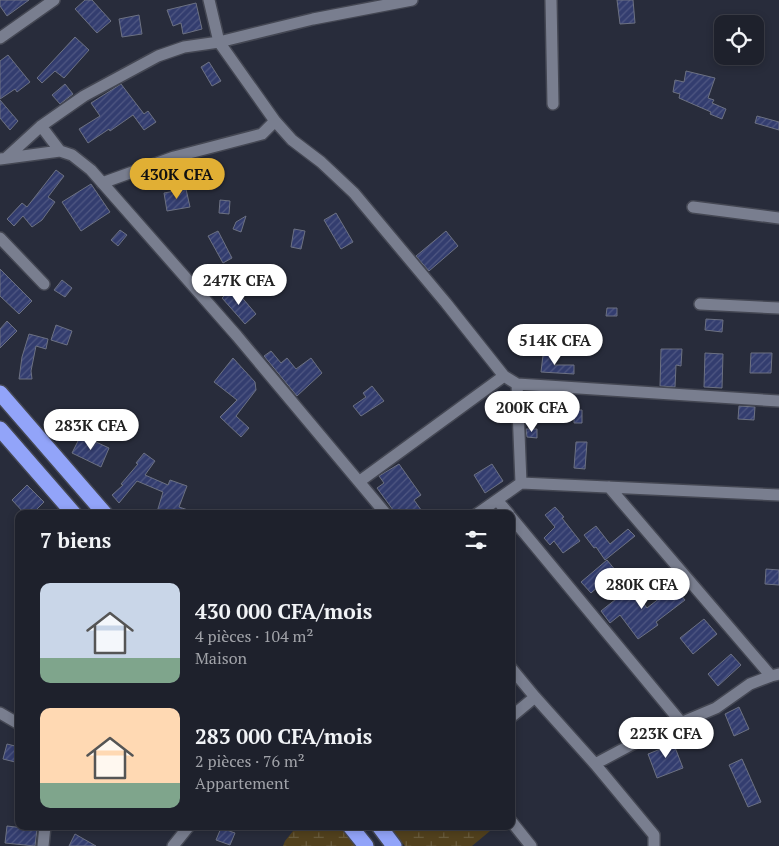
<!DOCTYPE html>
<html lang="fr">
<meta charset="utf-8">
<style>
:root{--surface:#1e212c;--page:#2b2e38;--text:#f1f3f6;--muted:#a1a3a9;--line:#3c3e48;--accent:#e1af34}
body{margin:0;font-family:"PT Serif",serif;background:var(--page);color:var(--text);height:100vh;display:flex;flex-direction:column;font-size:19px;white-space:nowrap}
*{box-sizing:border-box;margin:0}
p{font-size:16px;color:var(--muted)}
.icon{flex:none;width:28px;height:28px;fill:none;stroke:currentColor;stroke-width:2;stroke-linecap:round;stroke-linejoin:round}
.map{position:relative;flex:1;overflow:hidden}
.sheet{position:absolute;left:15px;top:510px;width:500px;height:320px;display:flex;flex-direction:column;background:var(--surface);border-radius:10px;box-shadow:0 2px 8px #0003,0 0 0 1px var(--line)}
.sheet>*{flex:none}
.fabs{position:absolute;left:714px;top:15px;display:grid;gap:10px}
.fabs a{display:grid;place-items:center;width:50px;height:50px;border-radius:10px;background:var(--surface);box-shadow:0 2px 8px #0003,0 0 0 1px var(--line);font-size:25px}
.price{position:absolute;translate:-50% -42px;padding:0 11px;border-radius:18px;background:#fff;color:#222;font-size:16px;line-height:32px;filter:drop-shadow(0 1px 2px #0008)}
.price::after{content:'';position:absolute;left:50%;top:30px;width:15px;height:11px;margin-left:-8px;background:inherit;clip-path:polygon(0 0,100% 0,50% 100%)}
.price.on{background:var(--accent);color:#111}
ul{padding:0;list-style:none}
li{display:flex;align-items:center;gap:15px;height:125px;padding:0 25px}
li span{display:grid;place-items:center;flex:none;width:140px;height:100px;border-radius:10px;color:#555}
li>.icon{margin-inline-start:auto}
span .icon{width:60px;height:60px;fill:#fffc;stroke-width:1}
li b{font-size:21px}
h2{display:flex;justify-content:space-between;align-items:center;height:60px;padding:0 25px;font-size:21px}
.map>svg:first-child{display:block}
.wetland{fill:url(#wetland-marsh)}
.building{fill:url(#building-hatch);stroke:#6c7182}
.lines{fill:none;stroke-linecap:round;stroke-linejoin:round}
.minor-casing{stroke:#444753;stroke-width:14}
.highway-casing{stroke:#444753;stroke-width:18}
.minor{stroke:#797e8f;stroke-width:11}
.highway{stroke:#92a4f9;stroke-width:15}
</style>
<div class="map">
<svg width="779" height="846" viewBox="0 0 779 846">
<defs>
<pattern id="wetland-marsh" width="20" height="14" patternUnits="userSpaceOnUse" patternTransform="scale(1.25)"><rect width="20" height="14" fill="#52411d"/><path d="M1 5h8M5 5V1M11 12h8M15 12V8" fill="none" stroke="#6a5c3e"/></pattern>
<pattern id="building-hatch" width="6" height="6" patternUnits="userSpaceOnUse" patternTransform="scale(1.25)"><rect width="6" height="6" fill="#333d6f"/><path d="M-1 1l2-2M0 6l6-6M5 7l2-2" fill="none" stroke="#505883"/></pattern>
</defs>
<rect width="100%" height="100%" fill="#282c3b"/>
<path class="wetland" d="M297,826H353L370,846H283L285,841Z
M388,826H496L472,846H405Z"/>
<path class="building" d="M0,0H29L7,16L0,6Z
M85,0H92L111,21L97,33L75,9Z
M617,0H633L635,23L620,24Z
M196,3L202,29L183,34L181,23L173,26L167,10Z
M139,15L142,34L122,37L119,19Z
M75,37L89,50L64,78L55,71L42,83L37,78Z
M8,55L30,82L17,92L15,89L0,99V61Z
M209,62L221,81L212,86L201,67Z
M686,71L715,78L708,98L714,100L712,103L726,109L722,119L710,114L711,112L679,98L680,94L673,92L675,80L684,82Z
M65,84L73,94L60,104L52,95Z
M121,84L144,114L148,111L156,122L144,130L133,115L110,131L109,129L88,143L79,129L100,116L91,103Z
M0,100L18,121L10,130L0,118Z
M757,116L779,122V130L755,123Z
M56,170L64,176L48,197L55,202L42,220L32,227L23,216L14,226L7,219L22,203L27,207Z
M91,184L110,212L81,231L62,202Z
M186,189L190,207L167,211L164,193Z
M220,200L230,201L229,214L219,213Z
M336,213L353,242L341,249L324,220Z
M246,216L241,232L233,229L236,222Z
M294,229L305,231L301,249L291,247Z
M120,230L127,235L118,246L111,240Z
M218,231L232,258L223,263L208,236Z
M446,231L458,246L429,271L416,256Z
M237,268L246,276L237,285L229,277Z
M0,269L32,301L19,314L0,296Z
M62,280L72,288L65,297L54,290Z
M233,287L256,314L245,324L222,298Z
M607,308H617V316H606Z
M706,319L723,320L722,332L705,330Z
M7,321L17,331L0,348V329Z
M56,325L72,331L67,345L51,340Z
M29,334L48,339L46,349L36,346L31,371L32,379H19L22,357Z
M661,349H682L681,366L676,365L675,387L660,386Z
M271,351L281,363L287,358L296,369L311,358L322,373L297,396L264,356Z
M705,353L723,354L722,388L704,387Z
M751,353H772L771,373H750Z
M543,355L555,356L554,365H574V374L541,372Z
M233,358L255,382L256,390L236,416L249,428L241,437L220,417L237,400L214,382Z
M372,386L384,401L361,416L353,406L366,397L363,393Z
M535,400L557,402L556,420L534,419Z
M739,406L755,407L754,420L738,419Z
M574,410H582V423H574Z
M526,429H537V438L527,437Z
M81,435L109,448L101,467L72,453Z
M576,442H587L585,469L574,468Z
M144,453L155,461L145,475L168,485L170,480L187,486L179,507L194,512V514H163L157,512L163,492L137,481L119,503L112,495L123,485L121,484L138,464L136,463Z
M399,464L421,495L414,500L424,514H396L377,488L384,483L379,476Z
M492,464L503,481L485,493L474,475Z
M27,485L44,502L32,514H25L12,500Z
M555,507L564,517L562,518L580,541L563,553L554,541L550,545L544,538L555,527L545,515Z
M596,526L610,544L628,529L635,536L605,560L596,547L594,548L584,535Z
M607,560L616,571L591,593L581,582Z
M766,569L779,570V585L765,584Z
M631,587L647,608L674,587L685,600L656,622L658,625L638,639L620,615L610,623L601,611Z
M704,619L717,634L693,654L680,638Z
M731,654L741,665L718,686L708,674Z
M739,707L749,729L734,736L725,714Z
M671,737L683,768L657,778L648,754L663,748L661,741Z
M7,744L19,747V763L3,759Z
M742,759L761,802L748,807L729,765Z
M7,826L32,829L33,827L37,829L35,846L5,843Z
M221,828L235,833L230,845L216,840Z
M75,834L96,846H69Z"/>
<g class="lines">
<defs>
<path id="minor" d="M209,0L219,42L275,121L292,140L321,162L354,193L446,303L504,376L517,384L779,401
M551,0L553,104
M0,38L54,0
M41,126L60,151
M6,158L41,126L84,96L158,56L184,47L219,42L313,19L412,0
M0,159L60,151L72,155L91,170L237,336L386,514
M102,183L174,157L262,134L275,121
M693,207L779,218
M0,238L44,284
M700,304L779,308
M517,384L521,483
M360,481L504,376
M609,487L771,676
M497,500L509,514
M477,514L521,483L779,495
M511,517L680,721
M511,668L535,697L595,764L654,835V846
M0,713L19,724
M511,717L535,697
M595,764L640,740L716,708L750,684L771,676L779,674
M511,821L531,846
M43,846L45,826
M173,846L189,826"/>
<path id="highway" d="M0,393L105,514
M0,429L74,514
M350,826L366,846
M379,826L394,846"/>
</defs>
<use href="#minor" class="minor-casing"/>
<use href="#highway" class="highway-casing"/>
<use href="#minor" class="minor"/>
<use href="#highway" class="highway"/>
</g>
</svg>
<div class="fabs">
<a><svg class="icon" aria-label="locate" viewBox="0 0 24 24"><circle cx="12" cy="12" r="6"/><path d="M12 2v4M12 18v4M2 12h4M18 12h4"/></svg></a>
</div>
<b class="price on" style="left:177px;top:200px">430K CFA</b>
<b class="price" style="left:239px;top:306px">247K CFA</b>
<b class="price" style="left:555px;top:366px">514K CFA</b>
<b class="price" style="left:532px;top:433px">200K CFA</b>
<b class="price" style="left:91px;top:451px">283K CFA</b>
<b class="price" style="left:642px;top:610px">280K CFA</b>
<b class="price" style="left:666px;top:759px">223K CFA</b>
<section class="sheet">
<h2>7 biens<svg class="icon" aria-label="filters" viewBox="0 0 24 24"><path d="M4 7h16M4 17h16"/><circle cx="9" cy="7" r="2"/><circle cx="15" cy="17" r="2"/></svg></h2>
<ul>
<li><span style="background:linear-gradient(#c9d6e8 75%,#7fa58c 0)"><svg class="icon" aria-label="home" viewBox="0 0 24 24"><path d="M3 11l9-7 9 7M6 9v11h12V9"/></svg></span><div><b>430 000 CFA/mois</b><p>4 pièces · 104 m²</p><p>Maison</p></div></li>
<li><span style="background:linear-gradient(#ffd9b3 75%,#7fa58c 0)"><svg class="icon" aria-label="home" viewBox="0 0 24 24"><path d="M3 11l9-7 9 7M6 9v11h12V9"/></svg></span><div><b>283 000 CFA/mois</b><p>2 pièces · 76 m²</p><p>Appartement</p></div></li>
</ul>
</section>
</div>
